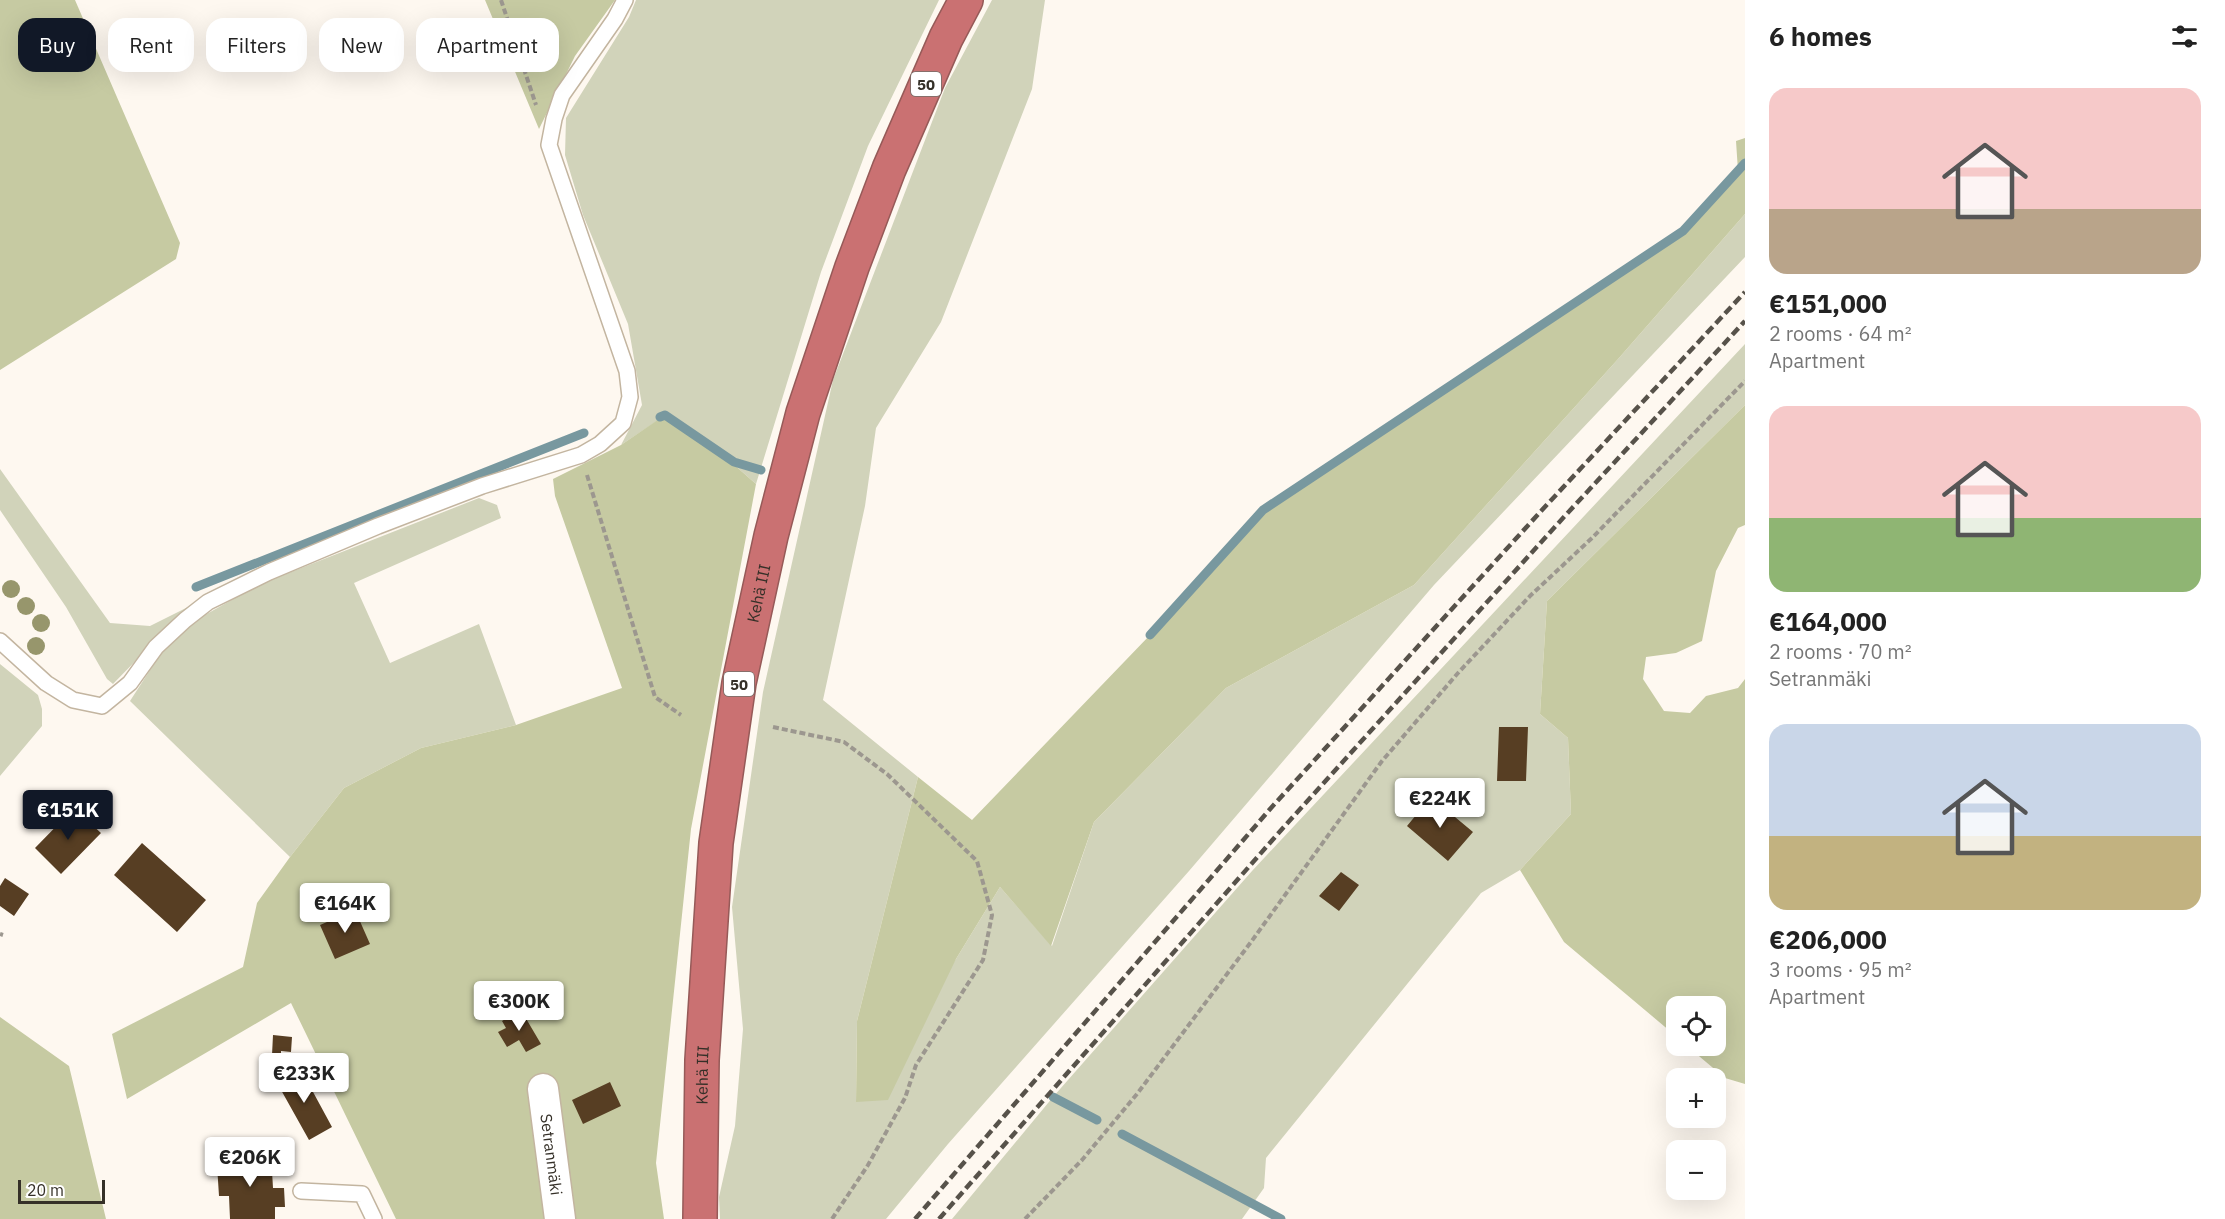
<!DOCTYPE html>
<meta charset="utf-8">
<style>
:root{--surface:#fff;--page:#f2f2f2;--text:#222;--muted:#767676;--accent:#111827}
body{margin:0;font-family:"IBM Plex Sans",sans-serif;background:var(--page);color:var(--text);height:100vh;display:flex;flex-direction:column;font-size:22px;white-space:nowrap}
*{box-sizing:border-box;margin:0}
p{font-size:20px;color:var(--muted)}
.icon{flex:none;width:33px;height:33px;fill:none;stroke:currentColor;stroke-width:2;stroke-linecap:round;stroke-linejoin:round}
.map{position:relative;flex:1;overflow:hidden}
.panel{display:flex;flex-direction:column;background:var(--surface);width:480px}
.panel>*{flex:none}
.banner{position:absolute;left:18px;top:18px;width:570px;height:54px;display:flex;gap:12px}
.tools{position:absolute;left:1666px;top:996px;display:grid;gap:12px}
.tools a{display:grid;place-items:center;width:60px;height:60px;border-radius:12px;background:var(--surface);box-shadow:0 6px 24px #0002;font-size:30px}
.scale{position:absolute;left:18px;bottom:15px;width:87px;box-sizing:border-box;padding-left:6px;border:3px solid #353028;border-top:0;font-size:16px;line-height:21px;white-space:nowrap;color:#353028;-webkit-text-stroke:4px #fff;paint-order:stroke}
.price{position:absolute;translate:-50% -51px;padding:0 14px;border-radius:6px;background:#fff;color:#222;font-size:20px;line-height:39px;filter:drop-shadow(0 2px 3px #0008)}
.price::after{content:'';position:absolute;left:50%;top:36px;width:18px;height:14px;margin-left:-9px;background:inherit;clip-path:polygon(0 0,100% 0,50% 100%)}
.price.selected{background:var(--accent);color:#fff}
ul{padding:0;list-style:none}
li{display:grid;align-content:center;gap:12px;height:318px;padding:0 24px}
li span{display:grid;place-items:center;height:186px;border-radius:18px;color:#555}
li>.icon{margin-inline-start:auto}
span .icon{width:108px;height:108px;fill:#fffc;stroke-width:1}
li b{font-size:26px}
h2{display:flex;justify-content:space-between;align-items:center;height:72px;padding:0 24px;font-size:26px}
.tag{padding:0 21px;border-radius:18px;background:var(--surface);box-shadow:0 6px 24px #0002;font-size:21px;line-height:54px}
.tag.selected{background:var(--accent);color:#fff}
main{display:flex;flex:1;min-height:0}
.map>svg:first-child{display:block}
.green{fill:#d1d3ba}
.forest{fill:#c6caa2}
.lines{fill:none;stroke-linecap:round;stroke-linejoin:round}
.stream{stroke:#78989f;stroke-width:9}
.building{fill:#573e23}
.lane-casing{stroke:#c3b5a0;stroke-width:18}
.street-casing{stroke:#c3b5a0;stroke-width:33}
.highway-casing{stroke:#965a58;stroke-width:36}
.path{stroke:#9c978f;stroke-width:4;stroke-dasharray:6 3;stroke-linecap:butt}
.lane{stroke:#fff;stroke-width:15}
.street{stroke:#fff;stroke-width:30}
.highway{stroke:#ca7172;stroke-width:33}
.rail{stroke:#57524a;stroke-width:4.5;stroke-dasharray:9 4.5;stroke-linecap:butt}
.tree{fill:#97966c}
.labels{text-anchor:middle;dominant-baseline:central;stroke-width:6;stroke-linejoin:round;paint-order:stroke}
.shield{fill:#fff;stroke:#726e68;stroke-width:1.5}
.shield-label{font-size:15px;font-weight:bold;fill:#353028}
.street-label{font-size:16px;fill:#353028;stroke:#fff}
</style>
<main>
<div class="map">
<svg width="1745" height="1219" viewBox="0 0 1745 1219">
<rect width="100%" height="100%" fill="#fef8f0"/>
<path class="green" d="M636,0H939L868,146L821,272L756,484L697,432L666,415L621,445L642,405L628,324L583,215L565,155L566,118L629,17Z
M992,0H1045L1032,89L941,322L876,428L865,506L823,700L918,777L857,1021L856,1102L956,959L1000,887L1052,946L1094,822L1226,688L1414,585L1619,358L1745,214V257L1434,585L1189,871L948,1144L886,1219H720L719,1197L735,1126L743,1029L732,907L763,692L833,380L945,88Z
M1745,344V405L1547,601L1540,714L1568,738L1571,814L1520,870L1481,893L1266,1158L1264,1188L1242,1219H952L1053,1097L1252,871Z
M0,469L110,623L150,626L188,607L113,684L107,679L66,607L0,510Z
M479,498L497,505L501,518L354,583L390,663L479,624L516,725L421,748L344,788L290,857L130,701L163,650L196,620L258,585Z
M0,664L38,695L42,709V726L0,776Z"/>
<path class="forest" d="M0,0H75L180,243L176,259L0,370Z
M485,0H615L575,56L539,129Z
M1745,138V214L1619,358L1414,585L1226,688L1094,822L1051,946L1000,887L956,959L888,1100L856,1102L857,1021L918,777L972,820L1150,635L1263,510L1547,325L1683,231L1738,171L1736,141Z
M1745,405V525L1738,528L1716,571L1702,641L1676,653L1646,657L1643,679L1664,711L1690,713L1706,696L1738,688L1745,679V1084L1725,1078L1687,1046H1716V1006H1677V1037L1564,942L1520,870L1571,814L1568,738L1540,714L1547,601Z
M665,415L697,432L756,484L691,829L656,1163L664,1219H396L291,1003L127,1099L112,1034L243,967L257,903L290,857L344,788L421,748L516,725L622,688L555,496L553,479L621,445Z
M0,1017L69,1066L106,1219H0Z"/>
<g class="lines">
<path class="stream" d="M660,417L665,415L734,462L761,470
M196,587L584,433
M1150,635L1263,510L1683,231L1745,163
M1053,1097L1097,1120
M1122,1134L1281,1219"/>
</g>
<path class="building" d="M1499,727H1528L1526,781H1497Z
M1431,797L1473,832L1448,861L1407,826Z
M74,808L101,833L61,874L35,848Z
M142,843L206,900L177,932L114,875Z
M1341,872L1359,885L1339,911L1319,896Z
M5,878L29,894L14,916L0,906V886Z
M355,910L370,944L335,959L320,925Z
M521,1010L541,1044L526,1052L519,1040L507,1047L498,1032L506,1028L502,1021Z
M273,1035L292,1037L291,1052L281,1051V1055H272Z
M300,1068L332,1127L309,1140L276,1081Z
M610,1082L621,1106L583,1124L572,1100Z
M265,1155L266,1171H272L273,1188H284L285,1207H275V1219H230L229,1196H219L217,1165L230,1164V1157Z"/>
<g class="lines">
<defs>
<path id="lane" d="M0,641L46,683L73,700L102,706L130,683L156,647L185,620L208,602L269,572L378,526L482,486L581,455L600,444L623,423L630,397L627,371L549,145L554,119L562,95L615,19L625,0
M301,1191L362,1194L374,1219"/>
<g id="street">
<path id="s1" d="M543,1089L560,1219"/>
</g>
<g id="highway">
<path id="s2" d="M700,1219L702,1060L716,843L739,683L771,536L803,413L852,267L889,169L946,38L966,0"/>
</g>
</defs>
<use href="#lane" class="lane-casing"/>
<use href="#street" class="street-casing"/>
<use href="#highway" class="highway-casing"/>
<path class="path" d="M501,0L536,105
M587,475L655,697L681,715
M773,727L844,742L887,774L977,861L992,915L983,960L916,1065L905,1098L868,1165L832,1219
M0,934L3,935
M1025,1219L1082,1160L1137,1094L1251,942L1382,761L1458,673L1530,596L1592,538L1745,381"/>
<use href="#lane" class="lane"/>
<use href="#street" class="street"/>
<use href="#highway" class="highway"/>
<path class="rail" d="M915,1219L1271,808L1542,510L1745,292
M939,1219L1283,828L1563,518L1745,321"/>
</g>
<g class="tree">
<circle cx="11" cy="589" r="9"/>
<circle cx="26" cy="606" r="9"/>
<circle cx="41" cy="623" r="9"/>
<circle cx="36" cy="646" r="9"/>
</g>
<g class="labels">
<g class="shield">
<rect x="911" y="72" width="30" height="24" rx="4.5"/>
<rect x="724" y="672" width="30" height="24" rx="4.5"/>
</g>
<g class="shield-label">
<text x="926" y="84">50</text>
<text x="739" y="684">50</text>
</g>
<g class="street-label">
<text stroke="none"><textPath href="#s2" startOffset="630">Kehä III</textPath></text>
<text stroke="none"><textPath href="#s2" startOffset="144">Kehä III</textPath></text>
<text stroke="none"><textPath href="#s1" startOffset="66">Setranmäki</textPath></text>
</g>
</g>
</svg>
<div class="tools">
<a><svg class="icon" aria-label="locate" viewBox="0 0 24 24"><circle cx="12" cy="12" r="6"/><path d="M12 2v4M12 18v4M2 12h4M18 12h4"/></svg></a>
<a>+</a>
<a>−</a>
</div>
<div class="scale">20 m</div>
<b class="price" style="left:1440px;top:829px">€224K</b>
<b class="price selected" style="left:68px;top:841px">€151K</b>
<b class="price" style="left:345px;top:934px">€164K</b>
<b class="price" style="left:519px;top:1032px">€300K</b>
<b class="price" style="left:304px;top:1104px">€233K</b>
<b class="price" style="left:250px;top:1188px">€206K</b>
<div class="banner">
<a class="tag selected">Buy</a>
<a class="tag">Rent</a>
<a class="tag">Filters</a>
<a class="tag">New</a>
<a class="tag">Apartment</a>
</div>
</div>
<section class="panel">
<h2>6 homes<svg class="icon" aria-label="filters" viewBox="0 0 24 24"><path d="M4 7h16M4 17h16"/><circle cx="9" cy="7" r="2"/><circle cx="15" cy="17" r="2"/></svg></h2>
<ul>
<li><span style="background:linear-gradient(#f6c9c9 65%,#b9a48a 0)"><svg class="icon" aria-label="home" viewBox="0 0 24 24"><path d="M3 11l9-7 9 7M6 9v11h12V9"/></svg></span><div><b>€151,000</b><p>2 rooms · 64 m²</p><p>Apartment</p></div></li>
<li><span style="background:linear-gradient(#f6c9c9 60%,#8fb573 0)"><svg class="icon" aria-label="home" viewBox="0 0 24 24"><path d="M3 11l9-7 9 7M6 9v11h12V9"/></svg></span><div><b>€164,000</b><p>2 rooms · 70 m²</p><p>Setranmäki</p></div></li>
<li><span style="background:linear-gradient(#c9d6e8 60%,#c2b280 0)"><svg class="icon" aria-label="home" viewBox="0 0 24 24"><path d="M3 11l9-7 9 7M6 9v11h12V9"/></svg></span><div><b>€206,000</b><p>3 rooms · 95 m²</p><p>Apartment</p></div></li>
</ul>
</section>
</main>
